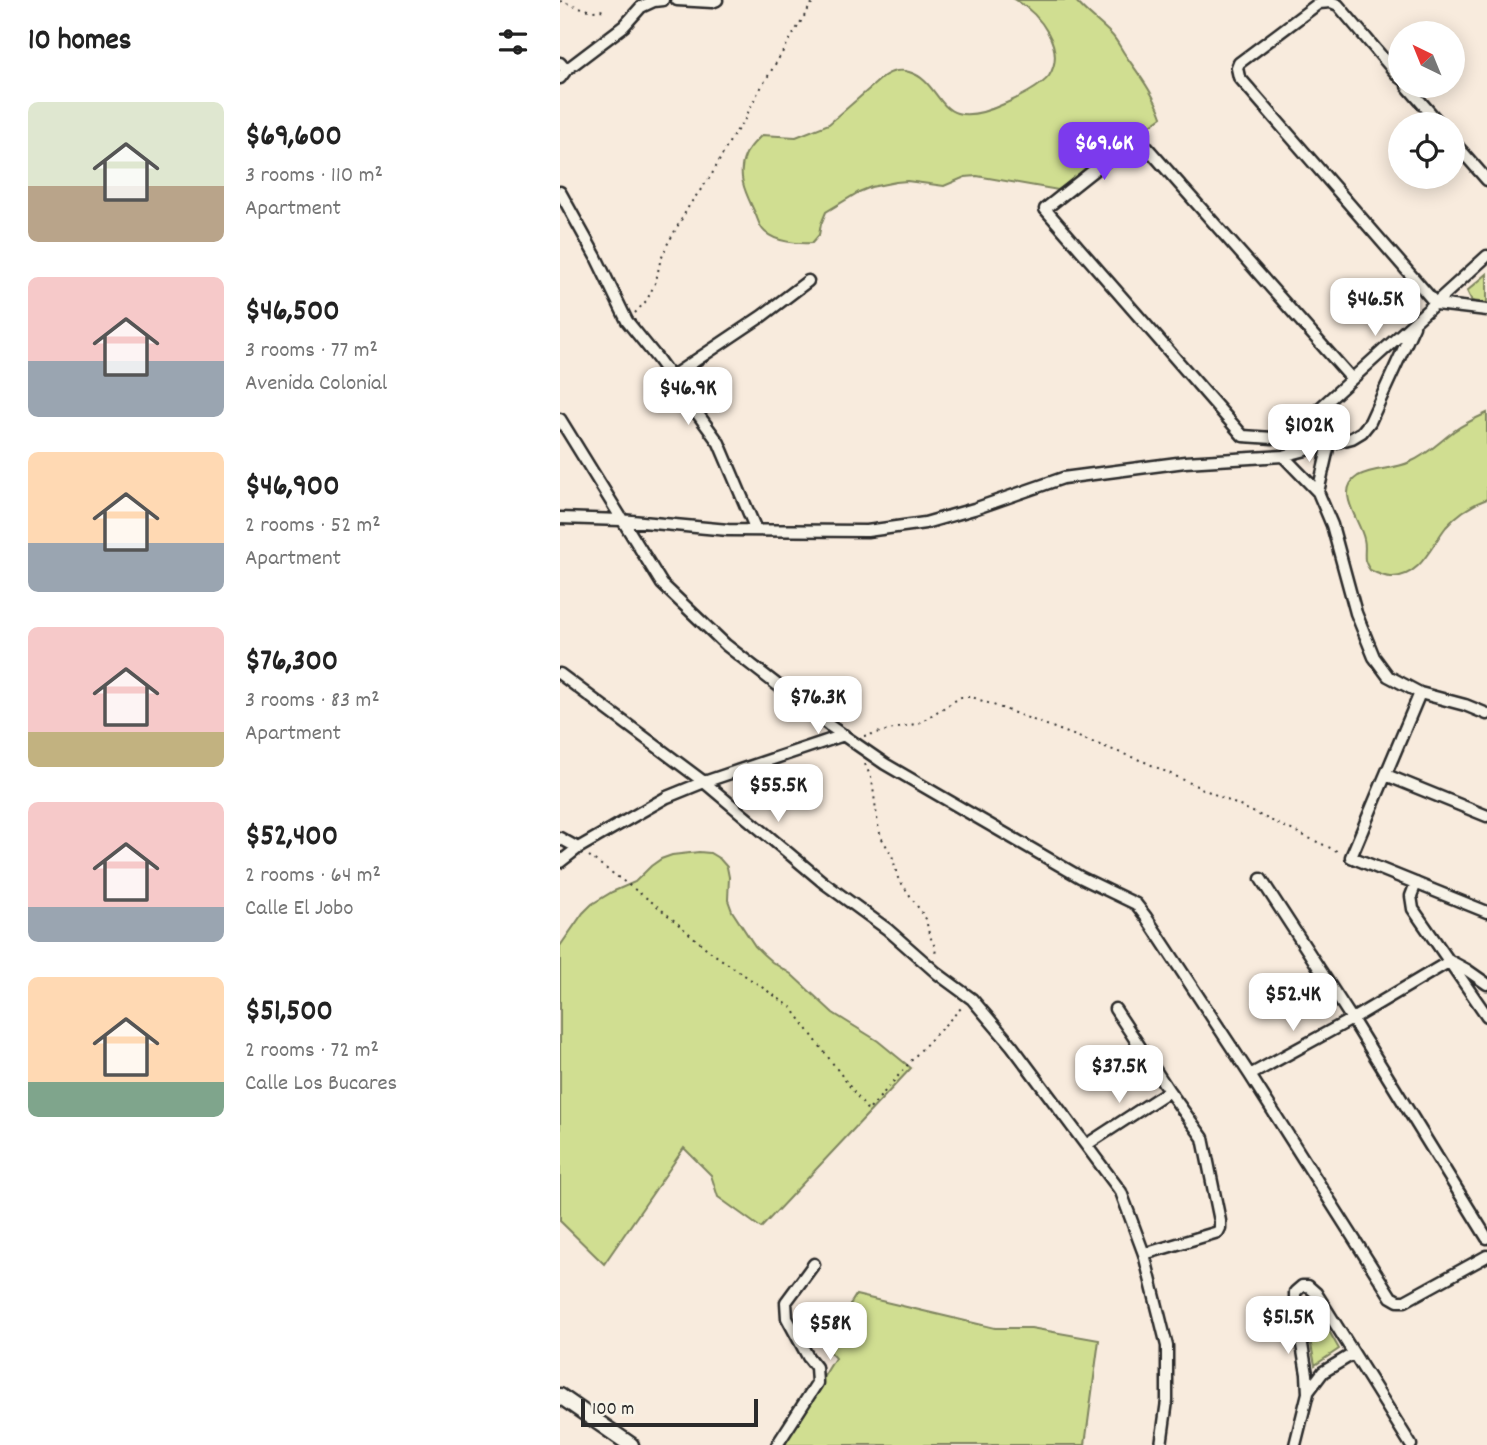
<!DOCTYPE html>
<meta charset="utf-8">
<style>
:root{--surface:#fff;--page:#f2f2f2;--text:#222;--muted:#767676;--accent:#7c3aed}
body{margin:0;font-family:Dekko,sans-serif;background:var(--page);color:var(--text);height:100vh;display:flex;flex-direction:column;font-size:26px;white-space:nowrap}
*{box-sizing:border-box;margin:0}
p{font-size:23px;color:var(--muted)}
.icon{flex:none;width:38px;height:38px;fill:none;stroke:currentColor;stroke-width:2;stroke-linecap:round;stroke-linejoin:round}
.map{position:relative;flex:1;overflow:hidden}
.drawer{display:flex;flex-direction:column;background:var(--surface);width:560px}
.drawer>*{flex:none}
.needle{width:46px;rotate:317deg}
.fabs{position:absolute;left:828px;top:21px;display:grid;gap:14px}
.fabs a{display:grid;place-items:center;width:77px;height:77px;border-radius:50%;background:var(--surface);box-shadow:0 4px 18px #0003;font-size:35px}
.scale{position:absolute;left:21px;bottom:18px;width:177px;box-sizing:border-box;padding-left:7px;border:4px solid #2b2b2b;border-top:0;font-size:19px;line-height:24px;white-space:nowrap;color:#2b2b2b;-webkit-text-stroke:5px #f7f3e8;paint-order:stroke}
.price{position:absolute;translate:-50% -60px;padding:0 16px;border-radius:14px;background:#fff;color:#222;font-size:23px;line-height:46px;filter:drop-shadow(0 2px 4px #0008)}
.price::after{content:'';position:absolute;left:50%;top:42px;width:21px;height:16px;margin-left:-10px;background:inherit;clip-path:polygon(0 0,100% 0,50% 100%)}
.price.selected{background:var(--accent);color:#fff}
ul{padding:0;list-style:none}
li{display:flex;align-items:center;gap:21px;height:175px;padding:0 28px}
li span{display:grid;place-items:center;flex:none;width:196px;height:140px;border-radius:10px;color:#555}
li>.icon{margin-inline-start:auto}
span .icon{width:84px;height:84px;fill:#fffc;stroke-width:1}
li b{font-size:30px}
h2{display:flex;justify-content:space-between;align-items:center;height:84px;padding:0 28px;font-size:30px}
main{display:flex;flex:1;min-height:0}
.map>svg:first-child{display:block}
.green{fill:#d0de91;stroke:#7e845e;stroke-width:2}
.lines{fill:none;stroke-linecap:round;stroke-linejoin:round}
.street-casing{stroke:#2b2b2b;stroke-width:15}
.secondary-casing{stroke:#2b2b2b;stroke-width:19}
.path{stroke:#2b2b2b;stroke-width:2;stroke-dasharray:2 5;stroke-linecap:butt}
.street{stroke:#f7f3e8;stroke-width:10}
.secondary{stroke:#f7f3e8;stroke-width:14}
</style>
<main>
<section class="drawer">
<h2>10 homes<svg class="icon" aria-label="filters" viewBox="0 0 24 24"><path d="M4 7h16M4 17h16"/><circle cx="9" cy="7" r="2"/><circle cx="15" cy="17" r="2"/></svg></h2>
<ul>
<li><span style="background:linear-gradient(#dfe7d0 60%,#b9a48a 0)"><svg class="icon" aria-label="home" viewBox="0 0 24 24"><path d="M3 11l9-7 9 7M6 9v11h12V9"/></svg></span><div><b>$69,600</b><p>3 rooms · 110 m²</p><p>Apartment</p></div></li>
<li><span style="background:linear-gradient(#f6c9c9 60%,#9aa5b1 0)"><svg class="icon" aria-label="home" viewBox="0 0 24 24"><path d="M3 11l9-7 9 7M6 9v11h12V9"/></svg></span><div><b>$46,500</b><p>3 rooms · 77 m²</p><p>Avenida Colonial</p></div></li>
<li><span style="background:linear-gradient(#ffd9b3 65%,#9aa5b1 0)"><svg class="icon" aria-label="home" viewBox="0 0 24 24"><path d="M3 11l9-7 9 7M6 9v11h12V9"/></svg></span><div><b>$46,900</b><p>2 rooms · 52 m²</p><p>Apartment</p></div></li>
<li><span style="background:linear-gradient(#f6c9c9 75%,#c2b280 0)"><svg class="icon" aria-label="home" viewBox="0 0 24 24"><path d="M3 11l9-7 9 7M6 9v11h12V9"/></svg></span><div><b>$76,300</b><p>3 rooms · 83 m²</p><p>Apartment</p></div></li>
<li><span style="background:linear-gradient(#f6c9c9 75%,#9aa5b1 0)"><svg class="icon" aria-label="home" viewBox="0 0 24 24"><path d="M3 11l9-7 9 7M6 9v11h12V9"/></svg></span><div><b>$52,400</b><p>2 rooms · 64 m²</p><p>Calle El Jobo</p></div></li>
<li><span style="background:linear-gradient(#ffd9b3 75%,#7fa58c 0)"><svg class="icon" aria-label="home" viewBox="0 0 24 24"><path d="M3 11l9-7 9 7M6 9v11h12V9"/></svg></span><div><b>$51,500</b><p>2 rooms · 72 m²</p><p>Calle Los Bucares</p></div></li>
</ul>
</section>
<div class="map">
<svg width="927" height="1445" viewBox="0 0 927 1445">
<rect width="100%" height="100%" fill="#f8ebdd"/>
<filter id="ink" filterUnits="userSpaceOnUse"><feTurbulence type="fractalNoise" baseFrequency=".0143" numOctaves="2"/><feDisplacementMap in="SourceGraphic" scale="14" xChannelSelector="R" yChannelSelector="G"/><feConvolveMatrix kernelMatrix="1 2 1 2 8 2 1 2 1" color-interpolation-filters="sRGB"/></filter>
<g filter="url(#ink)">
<path class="green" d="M456,0H515C526,13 539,22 551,34C557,40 561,49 566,56C580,76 594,94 602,117L498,190L417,176L405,177L384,186L347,181L336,182L311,187L299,192L266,212L261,224L259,235L252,243C238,244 216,242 205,232C199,227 198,219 195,213C187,195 176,177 185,156C188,148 196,141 202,135L236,137L269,124L324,76C332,71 339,69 349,72C374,79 377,107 397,113C411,117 431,110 444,104C456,99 481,87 489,76C507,48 479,14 456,0Z
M927,274V303L912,301L907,291Z
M927,413V499C911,505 897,514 886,527C871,546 860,578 831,577C824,577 816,573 810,570C808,567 806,564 805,560C804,553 806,546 804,539C800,520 774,491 798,476C815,467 834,470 850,462C867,455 879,442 894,431C904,424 916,418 927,413Z
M139,852L150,853L160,859L167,867L169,877L168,900L172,911L195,946L203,954L212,962L231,974L273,1013L318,1041L351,1068L201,1228L158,1197L151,1175L124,1148L44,1264L0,1221V946L23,913L32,904L52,892L75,882L91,866L101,859L112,855Z
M296,1295L435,1328H471L539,1340L525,1445H222L275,1358L264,1346Z
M747,1299L755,1306L779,1349L755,1365L743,1304L744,1300Z"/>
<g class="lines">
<defs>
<path id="street" d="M117,0L152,2L157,0
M0,63L6,70L0,78
M6,70L64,26L81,7L94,1L103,0
M840,78L778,5L771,2L759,3L679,63L677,68L679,77L876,304L927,310
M847,86L880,124
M892,140L927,180
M0,192L36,257L67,321L97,358L159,443L196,530
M111,377L202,316L248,281
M792,379L577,136L485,209L683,436L713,438L737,429L927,256
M0,419L102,584L166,645L270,726L325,764L520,877L576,904L586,917L690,1075L831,1297L838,1301H845L927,1256
M723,456L758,492L772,525L796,613L814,657L828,676L860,693
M758,492L769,444
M0,518L61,520L168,530L307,531L365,523L414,509L503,478L625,462L723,456L792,438L802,432L810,422L854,326
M0,674L144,782L264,883L327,929L378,974L412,999L452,1046L561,1192L584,1254L607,1346V1401L601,1445
M927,714L905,705L860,693L791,857L927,912
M826,775L927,816
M0,838L18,848
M0,862L18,848L107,797L144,782L284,735
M701,879L792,1019L927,1238
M856,883L851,896L853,909L927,1016
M892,962L907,970L927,984
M555,1009L609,1091L643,1138L660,1221V1228L658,1232L584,1254
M690,1075L792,1019L890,961
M526,1145L609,1091
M748,1392L763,1372L793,1354
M217,1445L257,1383L256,1367L248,1357L227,1318L226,1302L254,1264
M735,1445L748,1393L747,1374L735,1304V1292L742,1286H748L756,1293L851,1445"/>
<path id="secondary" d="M0,1396L71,1445"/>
</defs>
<use href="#street" class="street-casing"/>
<use href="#secondary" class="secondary-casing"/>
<path class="path" d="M0,1L32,11L45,10
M75,313L87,300L96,281L100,262L107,245L130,204L151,176L171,139L185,119L196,96L254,0
M304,736L359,723L401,697H412L585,762L779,852
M305,764L312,780L318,825L321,837L332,855L338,878L366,919L369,934L375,947L376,956
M29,856L96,905L152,953L231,1007L308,1111L357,1054L403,1006"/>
<use href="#street" class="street"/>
<use href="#secondary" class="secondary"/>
</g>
</g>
</svg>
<div class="fabs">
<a><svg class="needle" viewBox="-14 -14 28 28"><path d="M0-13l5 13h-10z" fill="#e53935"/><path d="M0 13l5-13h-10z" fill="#767676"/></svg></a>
<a><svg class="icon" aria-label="locate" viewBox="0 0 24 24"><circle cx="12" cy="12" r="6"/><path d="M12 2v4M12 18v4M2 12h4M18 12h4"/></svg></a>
</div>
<div class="scale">100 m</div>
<b class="price selected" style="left:544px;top:182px">$69.6K</b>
<b class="price" style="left:815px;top:338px">$46.5K</b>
<b class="price" style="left:128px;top:427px">$46.9K</b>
<b class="price" style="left:749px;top:464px">$102K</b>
<b class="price" style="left:258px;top:736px">$76.3K</b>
<b class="price" style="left:218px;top:824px">$55.5K</b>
<b class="price" style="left:733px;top:1033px">$52.4K</b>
<b class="price" style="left:559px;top:1105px">$37.5K</b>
<b class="price" style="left:728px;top:1356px">$51.5K</b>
<b class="price" style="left:270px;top:1362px">$58K</b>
</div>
</main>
